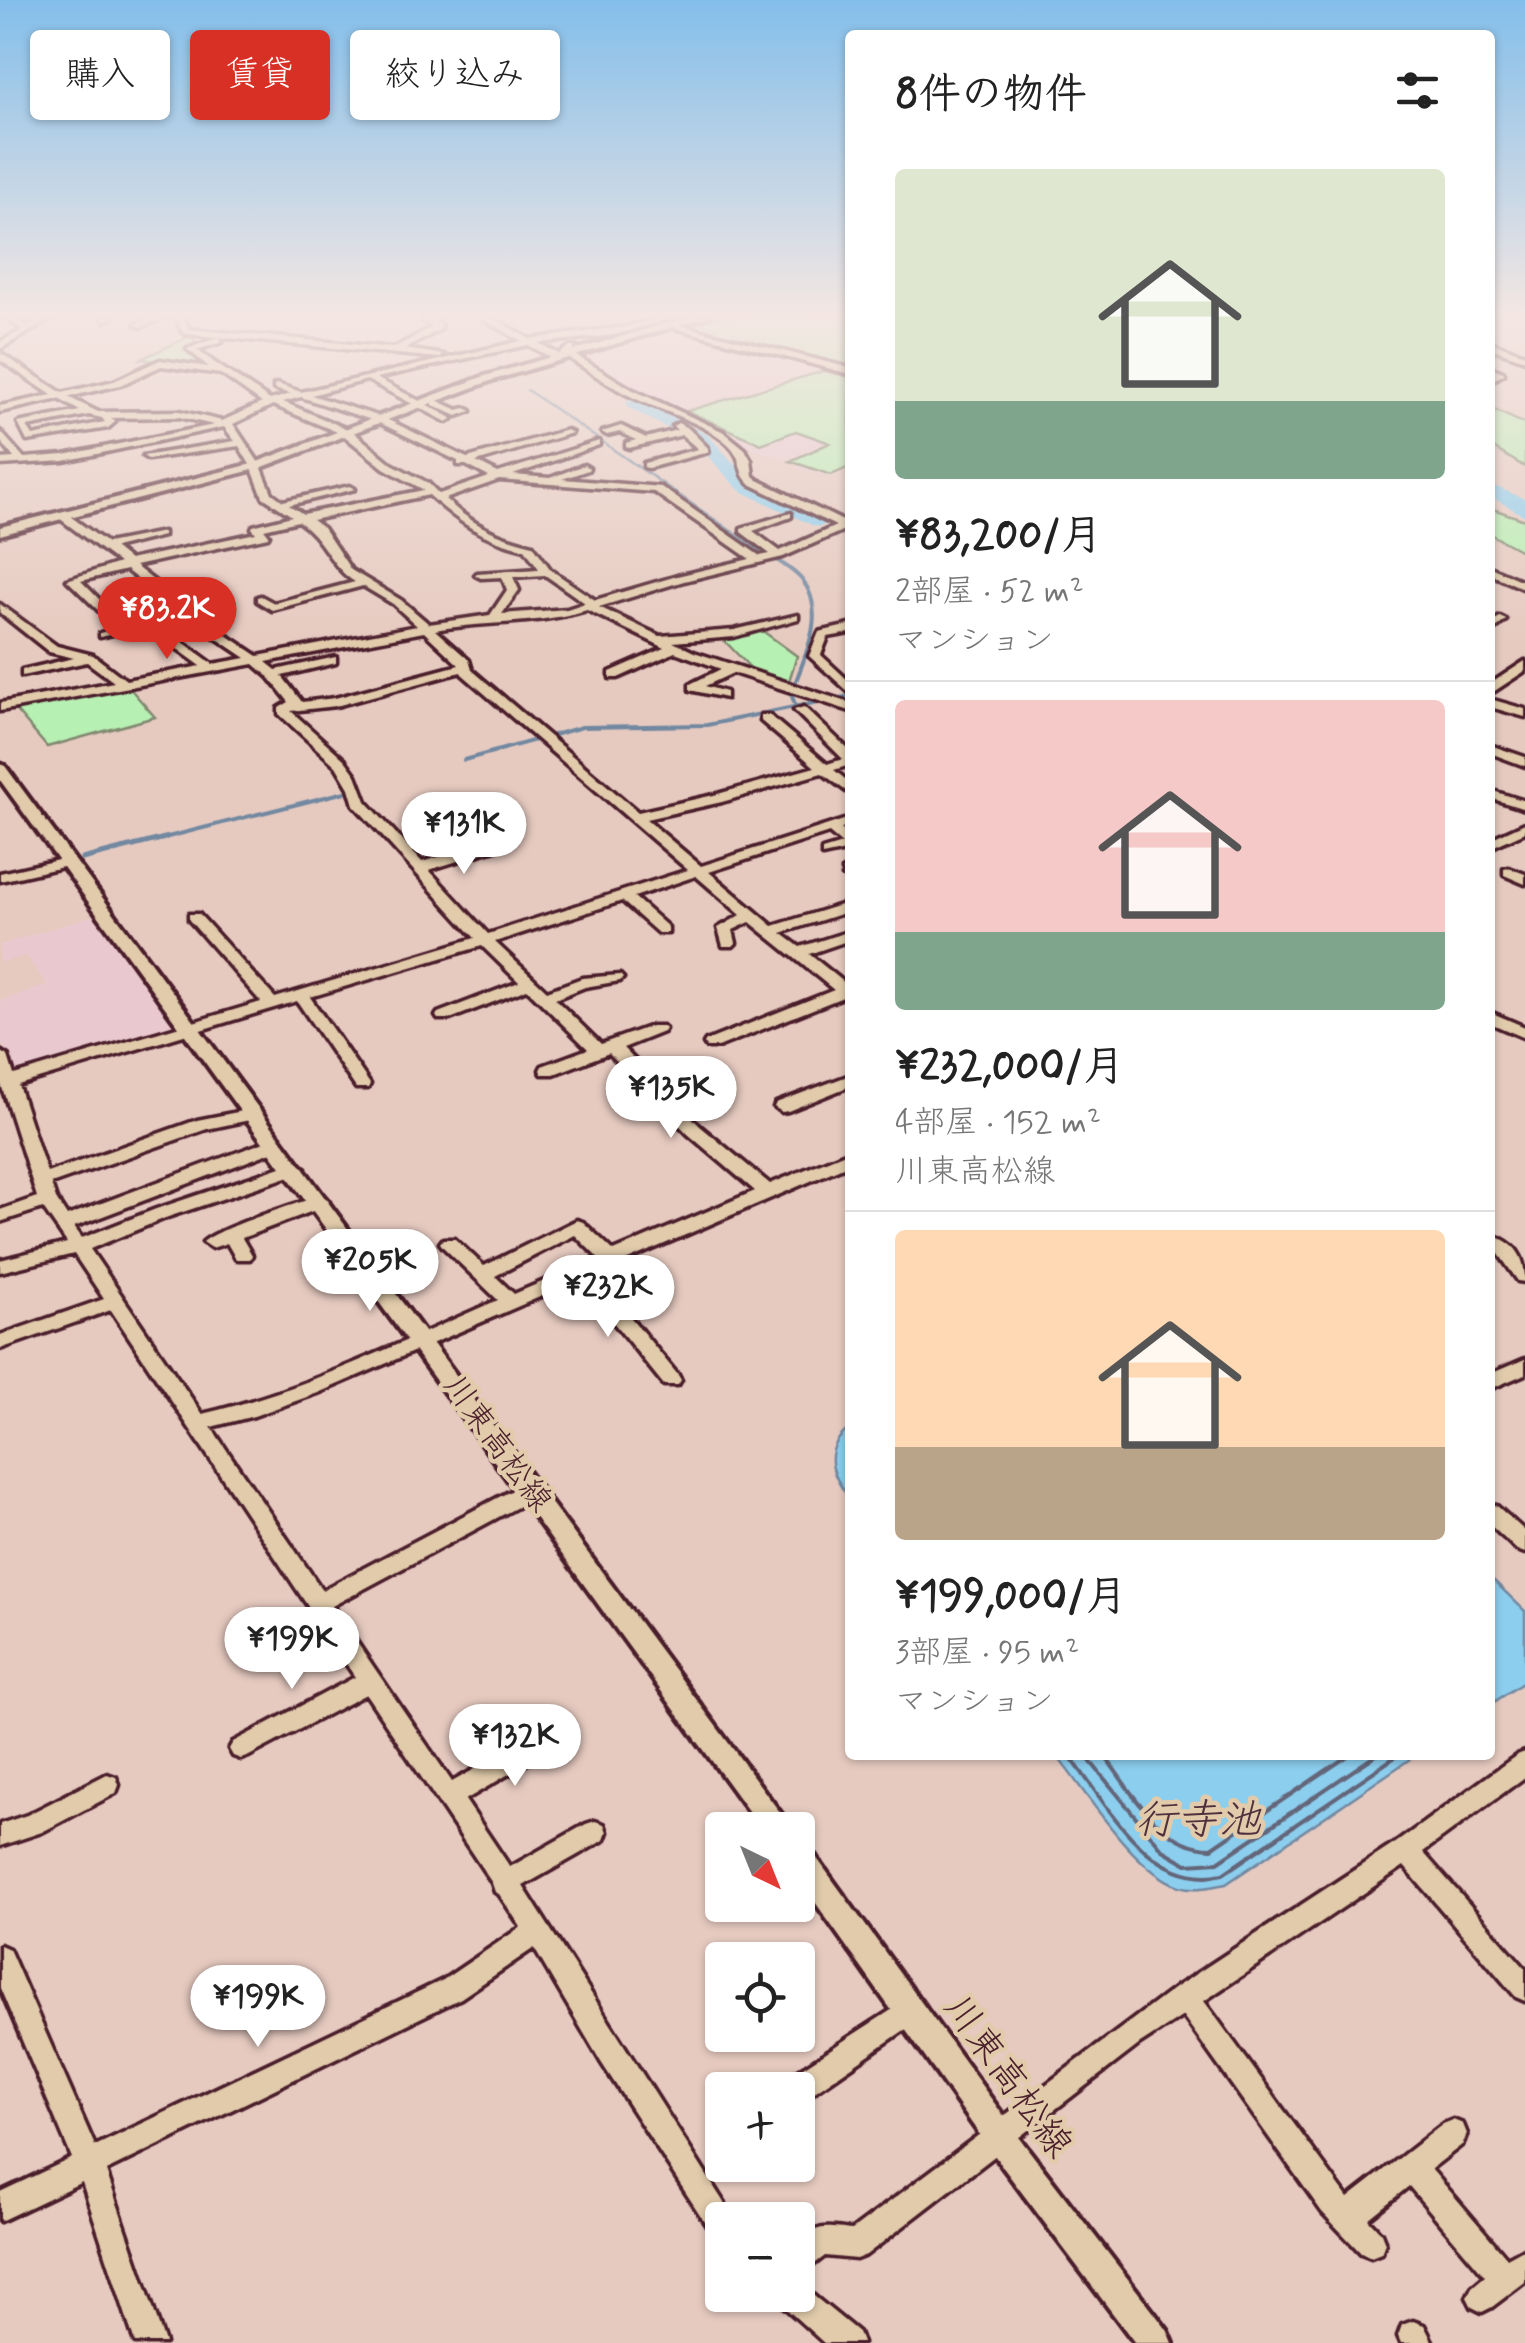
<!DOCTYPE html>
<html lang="ja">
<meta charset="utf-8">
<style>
:root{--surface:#fff;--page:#f2f2f2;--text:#222;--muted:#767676;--line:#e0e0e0;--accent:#d93025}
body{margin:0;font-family:Mynerve,"Klee One",sans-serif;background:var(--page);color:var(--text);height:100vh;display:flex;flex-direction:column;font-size:38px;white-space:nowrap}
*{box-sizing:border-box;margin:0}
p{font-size:32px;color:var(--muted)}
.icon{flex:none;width:55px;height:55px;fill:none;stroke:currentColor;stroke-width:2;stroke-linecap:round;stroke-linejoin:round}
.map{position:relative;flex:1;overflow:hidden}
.sheet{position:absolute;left:845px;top:30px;width:650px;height:1730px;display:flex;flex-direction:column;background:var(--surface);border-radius:10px;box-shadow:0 2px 8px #0004}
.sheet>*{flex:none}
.hud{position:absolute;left:30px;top:30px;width:665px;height:90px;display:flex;gap:20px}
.needle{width:65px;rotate:137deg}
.controls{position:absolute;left:705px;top:1812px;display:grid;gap:20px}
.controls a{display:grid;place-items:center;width:110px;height:110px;border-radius:10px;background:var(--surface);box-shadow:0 2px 8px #0004;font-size:50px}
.price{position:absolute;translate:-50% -85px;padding:0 22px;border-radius:35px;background:#fff;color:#222;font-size:32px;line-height:65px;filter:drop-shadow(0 2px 5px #0008)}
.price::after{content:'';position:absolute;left:50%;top:60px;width:30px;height:22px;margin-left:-15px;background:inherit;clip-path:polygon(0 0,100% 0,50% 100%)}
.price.current{background:var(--accent);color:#fff}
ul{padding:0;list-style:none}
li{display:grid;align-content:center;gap:20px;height:530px;padding:0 50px}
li+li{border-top:2px solid var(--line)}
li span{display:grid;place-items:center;height:310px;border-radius:10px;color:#555}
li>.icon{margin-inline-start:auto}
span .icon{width:180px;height:180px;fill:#fffc;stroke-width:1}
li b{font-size:42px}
h2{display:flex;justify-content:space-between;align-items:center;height:120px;padding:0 50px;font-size:42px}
.chip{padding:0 35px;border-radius:10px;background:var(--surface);box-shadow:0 2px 8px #0004;font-size:35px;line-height:90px}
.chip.current{background:var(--accent);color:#fff}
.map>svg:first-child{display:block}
.built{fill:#e9c9cf}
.green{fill:#b7f0b3;stroke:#80886f;stroke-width:2.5}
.water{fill:#8cceee;stroke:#7288a0;stroke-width:2.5}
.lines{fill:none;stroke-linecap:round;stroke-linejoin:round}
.shore{stroke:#646579;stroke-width:4}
.stream-far2{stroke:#7288a0;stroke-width:2.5}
.stream-far1{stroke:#7288a0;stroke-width:4}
.stream{stroke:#7288a0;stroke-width:5}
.canal{fill:#8cceee;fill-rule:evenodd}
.river{fill:#8cceee;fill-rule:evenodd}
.minor-casing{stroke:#4a1f2b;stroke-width:7}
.major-casing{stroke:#4a1f2b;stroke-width:8}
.minor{fill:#e1cbab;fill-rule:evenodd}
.major{fill:#e1cbab;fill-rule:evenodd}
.labels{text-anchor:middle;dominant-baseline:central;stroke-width:9;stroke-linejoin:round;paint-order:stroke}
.street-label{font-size:32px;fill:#4a1f2b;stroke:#e1cbab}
.near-street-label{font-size:38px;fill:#4a1f2b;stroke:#e1cbab}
.near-water-label{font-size:42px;font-style:italic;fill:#51303e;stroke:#e1cbab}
</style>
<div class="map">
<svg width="1525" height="2343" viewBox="0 0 1525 2343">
<rect width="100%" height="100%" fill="#e6cac0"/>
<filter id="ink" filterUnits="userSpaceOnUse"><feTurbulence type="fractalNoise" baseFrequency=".01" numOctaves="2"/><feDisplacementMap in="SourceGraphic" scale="20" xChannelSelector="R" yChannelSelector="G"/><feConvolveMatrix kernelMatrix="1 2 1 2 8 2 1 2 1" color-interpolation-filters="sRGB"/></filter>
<g filter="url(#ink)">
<path class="built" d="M672,330L850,372V468L829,477L796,468L799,465L748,447L709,424L633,392L576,356Z
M98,914L176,1023L170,1029L22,1072L15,1070L0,1039V1001L47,985L26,955L0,963V945Z"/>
<path class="green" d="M720,316H850V370L686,326Z
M191,337L224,369L141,359L188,337Z
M824,371L850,377V467L831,475L790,461L830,443L796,431L761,444L687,411Z
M1490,408L1525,424V467L1490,446Z
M1490,508L1525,520V553L1490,534Z
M760,629L797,656L788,684L757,675L722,638Z
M127,685L155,717L47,747L12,706Z"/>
<path class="water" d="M850,1428V1499C831,1475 821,1450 850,1428Z
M1490,1577L1525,1611V1681L1490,1705Z
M1056,1755H1416L1226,1884C1210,1887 1195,1891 1179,1886C1134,1871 1086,1792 1056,1755Z"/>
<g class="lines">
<path class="shore" d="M1069,1755C1107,1804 1150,1890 1223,1874L1398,1755
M1085,1755L1163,1850L1187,1864L1218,1862L1376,1755
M1104,1755C1131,1791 1161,1848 1212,1848L1349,1755"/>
<path class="stream-far2" d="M527,390L753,546"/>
<path class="stream-far1" d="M749,543C765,554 789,565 802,580C829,613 803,660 791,694L798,712
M834,699L850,696
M464,760L582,727L707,725L823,701
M156,840L345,792"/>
<path class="stream" d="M82,859L165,838"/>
<path class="canal" d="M53,316H63L0,354V347Z"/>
<path class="river" d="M627,401H639L708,435L751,482L829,522L820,527L814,526L739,490L696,443L627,407Z
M1490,484L1525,499V516L1490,496Z"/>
<defs>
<path id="minor" d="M4,316H14L28,326L45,316H56L0,349V342L22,330Z
M102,316H115L105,321Z
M156,316H170L140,327L136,324Z
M175,316H183L189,329L394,348L432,327L423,321V317L439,316L433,320L441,325V329L405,349L444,355L440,358L186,334L182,331Z
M478,316H489L530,339L624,327L662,317V321L615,335L538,343L559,354L569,347H575L572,353L633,390L724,432L745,449L751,460L753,476L758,480L845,522L850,521V532L844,530L783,557L684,581L599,607L660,636L734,630L798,615V619L734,637L673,642L694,652L850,703V711L733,673L705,686L726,692V698L690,690V684L721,669L675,652L618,678H610V672L665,648L587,610C539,625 485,621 435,630L469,660L472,670L638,812L714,795L815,767L761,721V715H769L827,764L843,759L794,710L804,707L850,751V765L834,770L850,783V794L822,773L722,802L646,819L701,866L850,818V827L841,829L850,837V850L822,856V850L842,844L829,833L709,872L773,926L850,902V911L781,933L800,947L850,931V940L809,954L850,987V1000L843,997L718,1047H706L704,1044L706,1041L834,990L750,922L733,930L736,943L733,946H723L718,928L741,915L696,876L634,897L668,927V933H658L622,901L495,942L547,991L582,978L620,975L623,978L620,981L585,987L555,999L601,1044L651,1026H663L665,1029L663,1032L623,1048L700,1126L770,1184L850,1151V1164L595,1274L678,1375L681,1380L678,1385H664L579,1280L318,1393L254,1416L211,1427L322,1590L524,1484L531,1482L538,1484L541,1490L538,1496L332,1606L452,1782L547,1728L555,1725L563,1728L567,1735L563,1742L465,1800L510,1867L586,1824L595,1821L604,1824L607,1832L604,1840L523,1886L735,2220H722V2237L712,2233L601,2062L534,1948L461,1998L106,2171L165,2343H135L82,2182L0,2221V2192L72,2158L0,1988V1945L9,1949L95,2146L443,1980L521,1927L499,1894L495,1892L492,1883L366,1694L249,1756L241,1759L233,1756L229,1749L233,1742L355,1677L111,1310L0,1349V1335L104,1299L74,1254L0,1272V1260L67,1243L43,1208L0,1222V1210L37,1197L0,1081V1051L8,1056L14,1075L261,1002L189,920V914H199L275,998L475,938L354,805L349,788L336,766L279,714V708L289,702L269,677L254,664L0,711V703L114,682L87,662L22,676V670L74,658L49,652L0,613V604L57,646L93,655L126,680L201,666L146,626L100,637V633L175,610L158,595L108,608L113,613L103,615L67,580L119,563L59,518V514H67L107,543L163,532V536L114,548L129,560L256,533L252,528L253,526L292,516L263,497L251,466L239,446L148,459L143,456L235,441L224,427L64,461L0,465V459L14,458L0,440V431L24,458L64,455L214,425L179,417L111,418L115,422L108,428L27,441L18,423L80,411L59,399L0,412V406L52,395L0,360V353L62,393L114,381L160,360L209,367L187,349L219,337L222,342L197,350C221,368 244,382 270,400L291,394L274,389V385L277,384L301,392L521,341ZM528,345L556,360L567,357C587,369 607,384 628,395C658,410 695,419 722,439C747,458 735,471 750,484L836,526L780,551L753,531L791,517V513L741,528V532L770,554L760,556L661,487L562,479L588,470L589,468L584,465L550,478L513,475L599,445V441L498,473L476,462L572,433L567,430L467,458L384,418L311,395L367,380L447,422L452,419L450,417L376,378ZM161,366L221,374L262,403L222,421L179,411L98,412L68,397L120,385ZM301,397L378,422L458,461V465H466L489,477L439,494L428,483L392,464L352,431L283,402ZM273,405L342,434L384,468L424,490L303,514L289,505L355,489L350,486L283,501L272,493L261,466L233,424ZM89,415L102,418L105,422L33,436L27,427ZM499,480L654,492L750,559L677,576L595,600L551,570L533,545C496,536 473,525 445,499ZM429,495C461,524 483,539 525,549L539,569L477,573L475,575L481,578L502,577L507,590L490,615L429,624L401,600L351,570L323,528L312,520ZM298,521C324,538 330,567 355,582L274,603L261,596L257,597V601L272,610L363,586L393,604L417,626L258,656L203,619L135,566L268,537L269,535L264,529ZM126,570L151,590L102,602L81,581ZM545,575L585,603L567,609L502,614L519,590L513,577ZM182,615L246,658L213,664L157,623ZM424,632L459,665L335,698L302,702L282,676L336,663V657L276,670L266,662ZM461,672L462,674L688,870L488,934L429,870L502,847V841H492L422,862L366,801L356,775L345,760L291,711L336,706ZM482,946L519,982L438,1013L436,1016L438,1019H450L527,989L588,1049L542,1066L540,1070L542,1074H554L609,1053L688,1134L755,1191L614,1251L583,1222L577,1220L484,1266L455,1239H443L440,1243L443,1247L498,1300C401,1342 305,1390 202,1414L90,1249L168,1217L302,1172L305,1168L296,1162L290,1164L156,1209L82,1238L74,1227L282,1148L285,1144L276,1138L270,1140L67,1216L56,1199L51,1184L207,1129L259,1118L261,1114L253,1109L197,1120L47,1173L18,1085L297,1001L356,1088H368L370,1084L310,997ZM575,1235L598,1258L514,1294L495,1276Z
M675,324L850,368V374L675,328Z
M1490,342L1525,354V360L1490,348Z
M1490,367L1503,372L1504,374L1490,382L1493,374Z
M436,400L458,410L466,408L471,411L457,416L433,405V401Z
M678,423L689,429L708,448V452L648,468L644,467V463L698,449L682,435L629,448L626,447V443L636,440L620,432L607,435L602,432L621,426L646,438L677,430L673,426Z
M1490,567L1525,582V589L1490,574Z
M1500,617L1506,620L1490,633V623Z
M850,625V633L828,637L821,655L850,682V693L809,656L819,632Z
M1525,661V671L1490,694V684Z
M1490,699L1525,709V717L1490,707Z
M1490,745L1525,757V766L1490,753Z
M1490,790L1525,801V809L1490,798Z
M1525,823V832L1490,848V839Z
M67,858L72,859V865L0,881V873Z
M1509,868L1525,874V884L1504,875V869Z
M848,869L850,877L843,876V870Z
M1490,1012L1525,1027V1038L1490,1023Z
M850,1075V1086L788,1111L782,1112L774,1107L776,1103Z
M320,1196L326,1198L329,1202L326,1206L242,1238L252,1255L250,1259H236L227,1243L212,1248L203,1242C216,1229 297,1203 320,1196Z
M1490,1234C1516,1243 1525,1255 1525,1282L1518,1281L1496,1250L1490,1248Z
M1525,1359V1374L1490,1389V1374Z
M1490,1504L1497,1506L1525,1531V1553L1517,1550L1490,1525Z
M1525,1752V1777L1423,1852L1525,1968V2001L1516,1997L1404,1866L1204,2001L1348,2198L1443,2124L1453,2120L1463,2124L1467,2134L1463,2144L1431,2169L1507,2258L1525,2248V2282L1492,2307L1482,2312L1472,2307L1467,2297L1472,2287L1485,2276L1409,2186L1368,2219L1381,2233L1385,2243L1381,2253L1371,2257L1361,2253L1322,2212L1183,2016L1140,2044L866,2255L856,2259L825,2256L808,2269L798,2273V2241C819,2224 826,2227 852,2230L1176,1987L1397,1842L1517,1755Z
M107,1774L116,1777L119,1785L116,1793L42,1832L0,1846V1824L27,1815Z
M910,1998L919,2002L923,2011L919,2020L803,2100L798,2102V2090H779L783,2080Z
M798,2283L858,2332L862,2343H824L782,2305L777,2295H798Z
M1413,2321L1424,2325L1433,2343H1401L1398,2336L1402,2325Z"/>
<path id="major" d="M693,316H710L493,380L260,468L0,535V527L252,464L485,376Z
M0,764L5,766L793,1830H762L0,780Z
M798,1842L808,1846L1024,2144L1168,2331L1173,2343H1135L1002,2166L798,1878Z"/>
</defs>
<use href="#minor" class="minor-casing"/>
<use href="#major" class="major-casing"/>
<use href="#minor" class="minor"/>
<use href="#major" class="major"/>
</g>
</g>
<linearGradient id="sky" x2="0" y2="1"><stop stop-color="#83beea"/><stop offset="0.49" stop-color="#f4e7e3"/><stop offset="1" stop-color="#f4e7e3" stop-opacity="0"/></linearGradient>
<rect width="1525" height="644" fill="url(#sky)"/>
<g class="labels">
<g class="street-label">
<text transform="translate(497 1444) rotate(54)">川東高松線</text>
</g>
<g class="near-street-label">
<text transform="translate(1007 2077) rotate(54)">川東高松線</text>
</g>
<g class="near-water-label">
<text x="1198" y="1821">行寺池</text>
</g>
</g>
</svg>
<div class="controls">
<a><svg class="needle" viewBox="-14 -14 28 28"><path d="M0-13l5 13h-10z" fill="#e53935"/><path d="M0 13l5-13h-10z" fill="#767676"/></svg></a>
<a><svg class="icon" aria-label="locate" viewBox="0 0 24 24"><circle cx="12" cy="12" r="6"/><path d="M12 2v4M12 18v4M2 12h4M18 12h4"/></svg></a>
<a>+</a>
<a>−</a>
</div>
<b class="price current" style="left:167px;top:662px">¥83.2K</b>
<b class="price" style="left:464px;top:877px">¥131K</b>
<b class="price" style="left:671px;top:1141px">¥135K</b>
<b class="price" style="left:370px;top:1314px">¥205K</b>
<b class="price" style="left:608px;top:1340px">¥232K</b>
<b class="price" style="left:292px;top:1692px">¥199K</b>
<b class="price" style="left:515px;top:1789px">¥132K</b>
<b class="price" style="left:258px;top:2050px">¥199K</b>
<div class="hud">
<a class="chip">購入</a>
<a class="chip current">賃貸</a>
<a class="chip">絞り込み</a>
</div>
<section class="sheet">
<h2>8件の物件<svg class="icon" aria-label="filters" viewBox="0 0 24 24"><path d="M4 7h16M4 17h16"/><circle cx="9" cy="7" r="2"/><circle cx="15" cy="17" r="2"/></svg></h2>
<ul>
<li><span style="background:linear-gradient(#dfe7d0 75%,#7fa58c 0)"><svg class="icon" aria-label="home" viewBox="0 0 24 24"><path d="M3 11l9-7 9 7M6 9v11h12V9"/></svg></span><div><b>¥83,200/月</b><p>2部屋 · 52 m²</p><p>マンション</p></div></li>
<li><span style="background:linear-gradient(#f6c9c9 75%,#7fa58c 0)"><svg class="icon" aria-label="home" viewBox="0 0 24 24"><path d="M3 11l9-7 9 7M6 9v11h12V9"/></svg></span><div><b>¥232,000/月</b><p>4部屋 · 152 m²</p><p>川東高松線</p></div></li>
<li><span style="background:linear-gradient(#ffd9b3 70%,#b9a48a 0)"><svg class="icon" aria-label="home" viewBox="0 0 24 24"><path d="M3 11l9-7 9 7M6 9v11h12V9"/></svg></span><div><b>¥199,000/月</b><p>3部屋 · 95 m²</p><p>マンション</p></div></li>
</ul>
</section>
</div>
